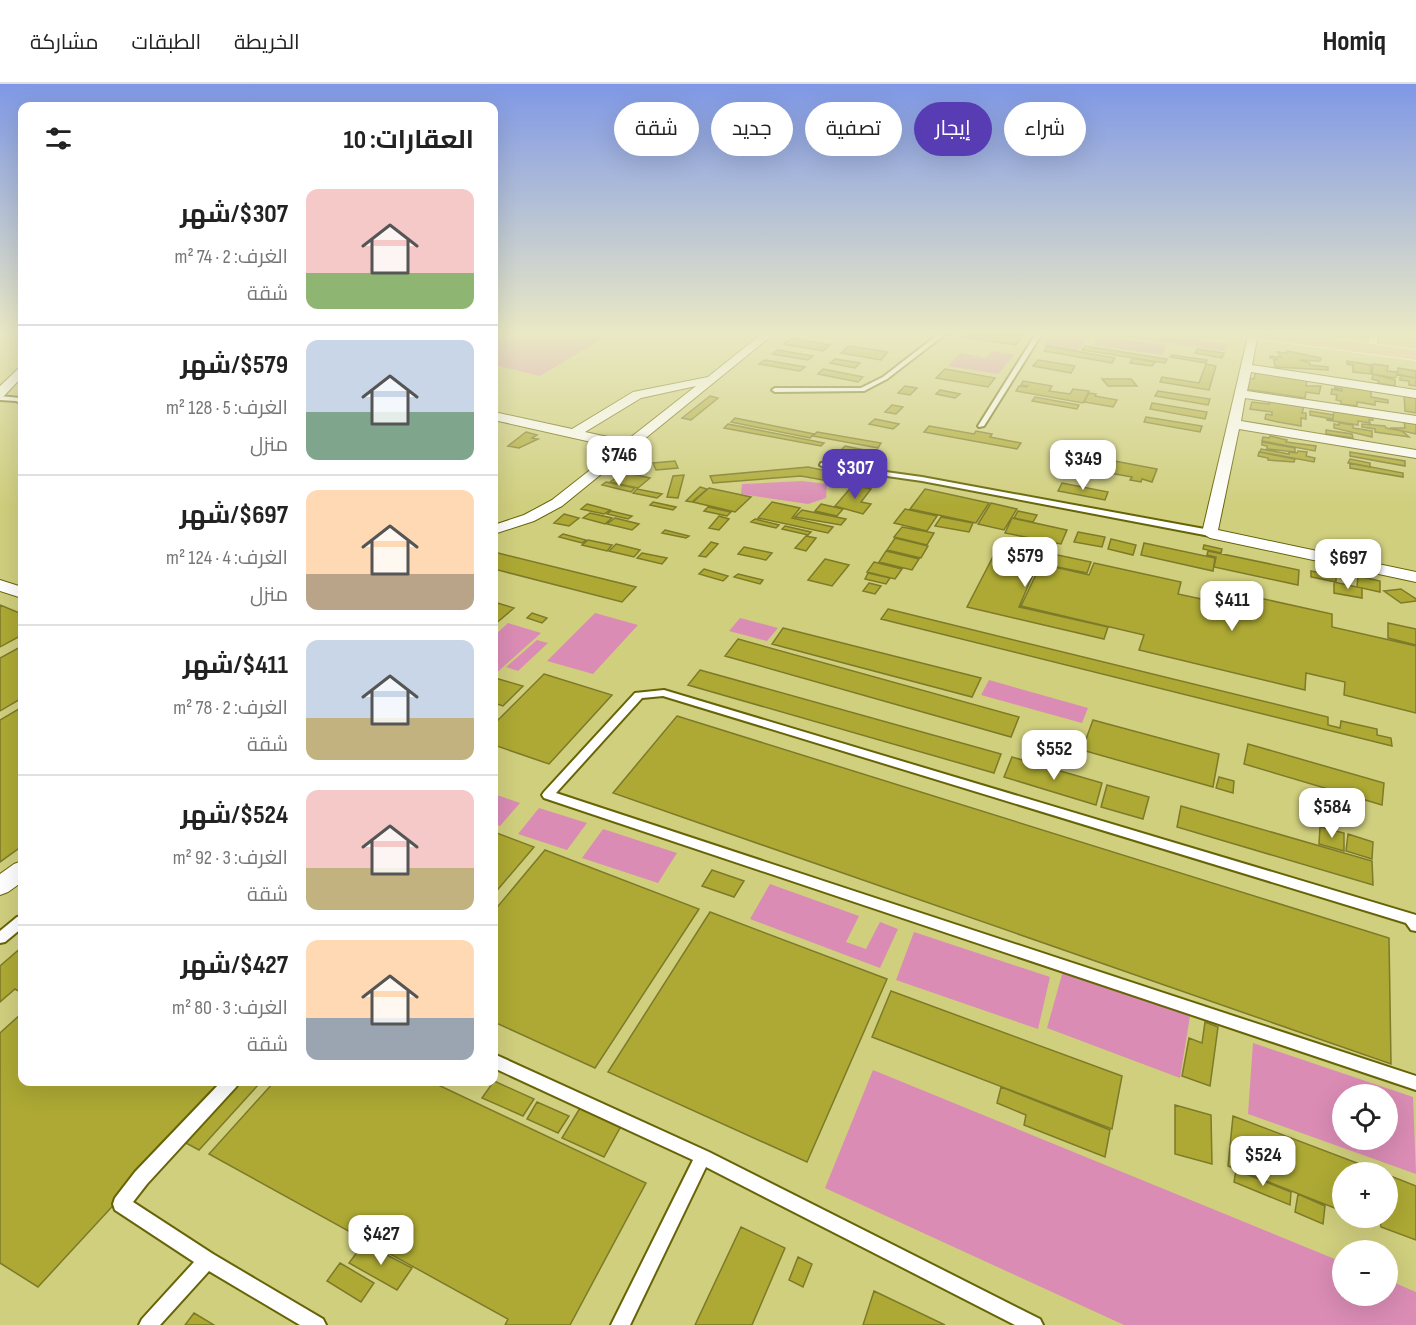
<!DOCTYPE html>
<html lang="ar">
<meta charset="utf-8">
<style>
:root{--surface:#fff;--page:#f2f2f2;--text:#222;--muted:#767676;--line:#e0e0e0;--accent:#573cb4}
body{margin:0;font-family:"Sofia Sans Condensed",Cairo,sans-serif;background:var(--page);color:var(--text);direction:rtl;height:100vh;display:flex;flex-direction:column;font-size:22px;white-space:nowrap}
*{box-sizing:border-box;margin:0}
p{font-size:20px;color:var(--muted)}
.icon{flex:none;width:33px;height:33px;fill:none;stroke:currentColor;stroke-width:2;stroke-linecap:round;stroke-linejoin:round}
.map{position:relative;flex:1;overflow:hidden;direction:ltr}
.sheet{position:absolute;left:18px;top:18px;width:480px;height:984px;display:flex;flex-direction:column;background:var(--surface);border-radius:12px;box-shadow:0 6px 24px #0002;direction:rtl}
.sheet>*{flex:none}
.hud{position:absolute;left:516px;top:18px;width:570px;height:54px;direction:rtl;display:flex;gap:12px}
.tools{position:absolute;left:1332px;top:1000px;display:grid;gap:12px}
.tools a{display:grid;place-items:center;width:66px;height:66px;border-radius:50%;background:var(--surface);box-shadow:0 6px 24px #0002;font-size:30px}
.price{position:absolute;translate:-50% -51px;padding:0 14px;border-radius:12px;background:#fff;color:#222;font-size:20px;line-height:39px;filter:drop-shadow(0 2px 3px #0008)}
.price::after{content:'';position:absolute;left:50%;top:36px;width:18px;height:14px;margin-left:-9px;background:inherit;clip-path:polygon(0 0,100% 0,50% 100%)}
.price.on{background:var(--accent);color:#fff}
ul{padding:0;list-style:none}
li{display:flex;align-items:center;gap:18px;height:150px;padding:0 24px}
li+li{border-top:2px solid var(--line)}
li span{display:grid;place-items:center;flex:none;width:168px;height:120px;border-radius:12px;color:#555}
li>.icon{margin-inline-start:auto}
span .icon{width:72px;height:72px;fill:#fffc;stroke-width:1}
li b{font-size:26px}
h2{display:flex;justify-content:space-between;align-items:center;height:72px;padding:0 24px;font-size:26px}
.pill{padding:0 21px;border-radius:27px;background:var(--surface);box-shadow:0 6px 24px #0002;font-size:21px;line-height:54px}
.pill.on{background:var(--accent);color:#fff}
header{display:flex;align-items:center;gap:36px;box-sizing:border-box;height:84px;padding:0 30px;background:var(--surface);border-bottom:2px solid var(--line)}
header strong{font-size:28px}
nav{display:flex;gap:33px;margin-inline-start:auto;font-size:21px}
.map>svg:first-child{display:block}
.green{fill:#da8cb5;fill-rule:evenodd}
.building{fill:#ada934;stroke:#7d7a29;stroke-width:1.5}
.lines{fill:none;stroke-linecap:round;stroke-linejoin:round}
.lane-casing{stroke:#676408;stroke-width:4}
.street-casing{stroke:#676408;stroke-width:2}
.primary-casing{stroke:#fff;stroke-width:2}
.lane{fill:#fff;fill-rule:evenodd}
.street{fill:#fff;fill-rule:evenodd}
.primary{fill:#fabb9a;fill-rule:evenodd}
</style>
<header>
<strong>Homiq</strong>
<nav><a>الخريطة</a><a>الطبقات</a><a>مشاركة</a></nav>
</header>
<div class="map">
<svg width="1416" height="1241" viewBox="0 0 1416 1241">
<rect width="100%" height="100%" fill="#d0cf7e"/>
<path class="green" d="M494,248H613L540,292L494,281Z
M1053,248L1089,251L1078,267L1043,261Z
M1092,248H1143L1226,260L1224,267Z
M1098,252L1166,261L1163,271L1093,261Z
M992,267L1014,271L998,290L948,282L960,269L986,274Z
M802,397L827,400L826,414L808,420L741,410L742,400Z
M595,529L638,541L593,590L547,577Z
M740,534L778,544L767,557L729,547Z
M508,539L541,549L494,591V552Z
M537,556L548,559L518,587L506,583Z
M989,596L1088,624L1082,639L981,611Z
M494,710L520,719L500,742L494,739Z
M539,724L587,739L567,766L518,750Z
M603,745L677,769L658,799L582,774Z
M770,800L859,832L846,858L866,865L880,838L898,845L880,884L750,835Z
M914,848L1050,893L1038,945L896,896Z
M1063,887L1190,932L1180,994L1047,944Z
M1253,959L1413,1013L1416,1090L1248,1030ZM1342,1011H1388V1056H1342Z
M873,986L1342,1178V1212H1388V1196L1416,1208V1241H1124L825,1104Z"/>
<path class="building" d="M968,248H1013L1024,250L1016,261L963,253Z
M792,254L830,261L823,267L784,260Z
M849,262L888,268L881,276L841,269Z
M1047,262L1115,274L1112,279L1044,267Z
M1085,262L1167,275L1165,279L1082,266Z
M1197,265L1224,269L1222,274L1195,269Z
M778,266L813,272L808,276L772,270Z
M1287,267L1321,274L1320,277L1299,276L1310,279V281L1328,283V286L1275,283L1274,276L1278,275L1270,274V272L1281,273L1277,268L1287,269Z
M1172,271L1207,276L1206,279L1170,273Z
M1133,274L1155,278L1152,282L1130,279Z
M835,275L860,279L855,284L830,279Z
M765,276L805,283L800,287L759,280Z
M1038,276L1075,282L1071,289L1033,282Z
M1347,277L1371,281V290L1353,288V281L1347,280Z
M1206,280L1216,282L1209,306L1160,298L1162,293L1199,299Z
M1373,280L1388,282L1387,287L1397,288V291L1395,294L1372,290Z
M1398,284L1416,287V294L1398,291Z
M823,285L863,293L858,298L818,290Z
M945,285L995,294L988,303L936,294Z
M1256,286L1307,296L1306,302H1321L1319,310L1306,308L1305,314L1244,305L1247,294L1254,295Z
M1373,290L1395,296V302L1378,299L1379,297L1372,295Z
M1400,291L1416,294V302L1409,301V297L1400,296Z
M1102,295H1131L1137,302H1108Z
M1023,297L1052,302L1049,307L1070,310L1073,305L1089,307L1083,319L1016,307L1019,302L1027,303L1028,302L1021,301Z
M1336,298L1371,306V313L1388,316V319L1375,317V321L1357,318V322L1341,320V317L1336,316L1337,311L1331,310L1332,305L1342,307V305L1335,304Z
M905,302L917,304L910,311L898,309Z
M940,306L960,310L955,314L936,310Z
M1158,307L1210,315L1208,321L1155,312Z
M1089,309L1096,310L1095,312L1117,316L1113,323L1084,318Z
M1404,310L1416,312V329L1405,327Z
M710,312L718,314L691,336L682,334Z
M1035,313L1079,321L1077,325L1032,317Z
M1269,317L1304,322L1302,329H1306V335L1301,334V342L1278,338L1265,335L1266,330L1272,331V328L1250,325L1252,318L1269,320Z
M1152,319L1207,328L1205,335L1150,325Z
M892,321L903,323L896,330L885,328Z
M1334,324L1372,330L1373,336H1369L1370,339L1358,337V341L1327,336V335L1333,336Z
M1310,327L1333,331V335L1310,331Z
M1146,333L1202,342L1200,348L1144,338Z
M735,334L814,350L810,354L731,338Z
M875,335L899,340L893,345L869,340Z
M1416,337V350L1390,344H1405L1404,338Z
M1339,339L1353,341V344L1372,347V353L1334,344V340L1339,341Z
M728,340L824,359L821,362L724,344Z
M1362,340L1385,342L1386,344L1402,347L1409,353L1375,348V345L1362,343Z
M929,342L974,350L976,347L992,350L990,353L1021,359L1017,365L924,348Z
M1326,346L1352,350L1353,354L1326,350Z
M526,348L537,351L532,354L538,355L519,364L508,362Z
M817,348L881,359L878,364L813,352Z
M1270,352L1287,356L1286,358L1316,362L1315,367L1262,357L1263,353L1269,354Z
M1262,358L1295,364V368L1267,365V362L1262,361Z
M845,362L875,368L871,373L840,367Z
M1261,365L1289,370V368L1297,369L1298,367L1307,368L1306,372L1315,374L1314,378L1260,368Z
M1259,368L1295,375L1294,378L1268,376V374L1258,372Z
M1350,368L1405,377V382L1350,372Z
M1104,375L1157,385L1152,398L1142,395L1141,398L1130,396L1132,393L1098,387L1095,384L1099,376Z
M1350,375L1370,379V383L1348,379Z
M675,377L678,384L656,386L653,379Z
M1350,379L1403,389V393L1350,384Z
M808,383L832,388L823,396L801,392L713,399L710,392Z
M624,388L650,394L638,404L610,398Z
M858,390L880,395L871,401L865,400L868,396L855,393Z
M684,391L678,414L667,413L673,392Z
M606,398L635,404L631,408L602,401Z
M1062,399L1108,408L1105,416L1058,407Z
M853,401L871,405L861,418L871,420L863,430L835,422Z
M700,403L707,405L692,418L686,417Z
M709,404L751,413L735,428L693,418Z
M637,405L662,410L657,414L633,409Z
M925,405L989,419L976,439L910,425Z
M653,418L676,423L673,426L650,421Z
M772,418L800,424L792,434L833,443L828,449L758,434Z
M991,419L1017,425L1004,446L978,440Z
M587,420L610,426L604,430L581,425Z
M821,420L843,425L837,432L815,427Z
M708,423L731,428L727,432L704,427Z
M905,425L937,432L927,447L894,439Z
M802,426L846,435L841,441L795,433Z
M611,427L632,432L628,435L607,430Z
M1018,427L1037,431L1033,438L1014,434Z
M590,429L612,434L605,440L583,434Z
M564,430L579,434L569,442L554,439Z
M719,432L729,435L719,446L709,444Z
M941,433L973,439L969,448L935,442Z
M615,434L639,440L632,446L607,440Z
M1012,434L1067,446L1061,460L1005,449Z
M755,435L779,441L776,444L751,438Z
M785,442L811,448L808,451L782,445Z
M902,443L934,449L927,461L894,453Z
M665,446L689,452L686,454L662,449Z
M1078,448L1105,453L1102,463L1074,458Z
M563,450L586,456L582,459L559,453Z
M806,452L816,454L806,467L795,464Z
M895,454L928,462L921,474L887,466Z
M1111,455L1136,461L1133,471L1108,465Z
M588,456L612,461L607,467L582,461Z
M711,458L718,460L706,473L699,472Z
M1000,459L1091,478L1087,489L1038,479L1019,523L1108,543L1104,555L967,523Z
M1144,459L1215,474L1213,487L1141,471Z
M616,460L640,466L634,473L609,467Z
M1204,461L1222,465L1221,469L1203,465Z
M744,463L772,469L766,476L738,470Z
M886,467L919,475L912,486L879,478Z
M1208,467L1299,486L1298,501L1214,483L1216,473L1207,471Z
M494,468L636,503L622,518L494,485Z
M642,469L667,474L662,480L637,474Z
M825,475L849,481L832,502L808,496Z
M874,478L902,485L895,495L867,488Z
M1094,479L1181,498L1178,510L1206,516L1209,503L1332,530V543L1416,562V629L1344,611L1345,598L1306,589L1305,606L1139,566L1144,551L1021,522L1041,480L1089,491Z
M704,485L728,492L723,497L699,490Z
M1311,487L1336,492V498L1311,493Z
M868,489L890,494L886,500L865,495Z
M738,490L763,496L760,500L734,493Z
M1358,492L1380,497V508L1357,503Z
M1334,498L1362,504V514L1334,509Z
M869,499L881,502L875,510L863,507Z
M1401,505L1416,515V517L1401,519L1384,507Z
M494,518L514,524L494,541Z
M0,521L22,530V551L0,563Z
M888,525L1328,633V641L1340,644L1341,637L1377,645V651L1391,654L1392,662L881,535Z
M532,529L547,534L542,539L527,534Z
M1388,539L1416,545V561L1388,554Z
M783,544L981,594L972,613L772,560Z
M738,555L1019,633L1011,653L725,572Z
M22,562V614L0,627V574Z
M700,586L1001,670L994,689L688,601Z
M544,590L612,611L549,680L494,661V640Z
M495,594L523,602L503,622L494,619Z
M22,623V762L0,778V636Z
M677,632L1389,854L1391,980L613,709Z
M1093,636L1219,670L1213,703L1082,666Z
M1248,660L1384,699L1382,721L1244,680Z
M1012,673L1102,699L1096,721L1004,693Z
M1219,693L1234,697L1233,709L1216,704Z
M1107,701L1149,713L1143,735L1101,723Z
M1181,722L1372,777L1373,801L1177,743Z
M1320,743L1344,749V767L1319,760Z
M494,748L534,763L494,810Z
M1348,750L1373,758L1372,775L1346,767Z
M545,766L699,825L595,984L494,938V827Z
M712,786L744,797L734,813L702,802Z
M710,828L887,895L807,1078L608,988Z
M22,863V909L15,905L0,918V882Z
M891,907L1122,992L1112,1045L872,953Z
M22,929V998H227L38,1203L0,1179V949Z
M1205,938L1218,943L1210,1002L1182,992L1189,954L1202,959Z
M494,997L534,1015L523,1032L482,1014Z
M240,998H254L259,1000L199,1066L184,1058Z
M274,998H432L646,1099L570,1241H505L508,1235L209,1070Z
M1001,1003L1110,1046L1105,1073L1024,1041L1026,1031L997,1019Z
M537,1018L569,1032L558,1049L527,1035Z
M1175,1021L1211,1031L1212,1080L1175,1070Z
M580,1024L621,1042L604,1073L562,1054Z
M1233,1032L1365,1082V1089H1342V1127L1228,1082Z
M1236,1086L1291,1108L1290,1121L1234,1098Z
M1388,1091L1416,1102V1156L1381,1143L1380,1134H1388Z
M1298,1110L1325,1122L1323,1140L1295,1128Z
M741,1143L785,1164L752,1241H695Z
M364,1159L412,1184L397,1206L349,1179Z
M798,1173L812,1180L803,1203L789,1196Z
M340,1179L374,1199L361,1218L327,1197Z
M874,1207L945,1241H863Z
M194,1229L214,1241H185Z"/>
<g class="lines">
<defs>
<path id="lane" d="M941,248H948L887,295L864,307L775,308L772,306L775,304H861L883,293Z
M1037,248H1043L984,342L979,343L978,342Z
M0,312L20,314L22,315V320L16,317L0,316Z
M821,379L922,393L1210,446L1214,449L1210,452L922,397L824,383L820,381Z
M664,606L1416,831V847L1411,846L1406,839L663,612L642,614L556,709L1416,992V1006L544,714L542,711L544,708L635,609Z
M22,832V844L5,858L0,859V847L17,833Z
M494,970L709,1068L1040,1235L1043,1241H1015L706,1083L630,1241H611L693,1076L494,984Z
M221,998H239L236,1003L147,1100L133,1118L213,1170L323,1235L326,1241H300L209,1187L160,1241H139L142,1235L194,1178L115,1126L113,1120L115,1114L135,1088Z"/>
<path id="street" d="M764,248H776L562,422L534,437L494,450V441L524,431L552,416L618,364L494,336V328L572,345L633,308L708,293ZM696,302L626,357L585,348L641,314Z
M1249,248L1258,250L1252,281L1416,306V314L1251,288L1247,307L1416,332V340L1245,314L1241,337L1416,366V374L1239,345L1218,446L1416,488V498L1210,454L1202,449Z
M1368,248H1378L1377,261H1369Z
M22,283V293L4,312L0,313V302L18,285Z
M0,496L22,503V514L0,507Z
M22,777V798L8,808L0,811V790L14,780Z"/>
<path id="primary" d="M1235,248H1285L1416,266V276L1244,253Z"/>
</defs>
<use href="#lane" class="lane-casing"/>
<use href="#street" class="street-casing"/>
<use href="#primary" class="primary-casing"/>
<use href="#lane" class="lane"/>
<use href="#street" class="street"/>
<use href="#primary" class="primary"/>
</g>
<linearGradient id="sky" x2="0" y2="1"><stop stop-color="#7f98e6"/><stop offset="0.59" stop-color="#eae9c5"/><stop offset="1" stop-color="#eae9c5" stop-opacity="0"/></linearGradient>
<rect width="1416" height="422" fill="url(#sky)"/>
</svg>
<div class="tools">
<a><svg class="icon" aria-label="locate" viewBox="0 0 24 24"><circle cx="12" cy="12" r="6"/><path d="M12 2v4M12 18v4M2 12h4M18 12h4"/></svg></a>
<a>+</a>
<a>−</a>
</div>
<b class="price" style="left:619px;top:403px">$746</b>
<b class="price" style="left:1083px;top:407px">$349</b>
<b class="price on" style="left:855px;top:416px">$307</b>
<b class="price" style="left:1025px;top:504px">$579</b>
<b class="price" style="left:1348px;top:506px">$697</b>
<b class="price" style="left:1232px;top:548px">$411</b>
<b class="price" style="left:1054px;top:697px">$552</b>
<b class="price" style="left:1332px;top:755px">$584</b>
<b class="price" style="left:1263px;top:1103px">$524</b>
<b class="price" style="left:381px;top:1182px">$427</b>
<div class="hud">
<a class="pill">شراء</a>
<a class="pill on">إيجار</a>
<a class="pill">تصفية</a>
<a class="pill">جديد</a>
<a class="pill">شقة</a>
</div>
<section class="sheet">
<h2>العقارات: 10<svg class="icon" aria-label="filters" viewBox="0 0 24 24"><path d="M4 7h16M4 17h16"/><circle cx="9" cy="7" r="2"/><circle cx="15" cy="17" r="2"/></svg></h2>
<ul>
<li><span style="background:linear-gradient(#f6c9c9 70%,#8fb573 0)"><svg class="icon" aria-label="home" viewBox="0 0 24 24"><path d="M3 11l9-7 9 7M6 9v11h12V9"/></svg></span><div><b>$307/شهر</b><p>الغرف: 2 · 74 m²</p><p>شقة</p></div></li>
<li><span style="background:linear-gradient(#c9d6e8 60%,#7fa58c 0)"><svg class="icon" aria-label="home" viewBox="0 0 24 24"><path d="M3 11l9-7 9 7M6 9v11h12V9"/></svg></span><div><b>$579/شهر</b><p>الغرف: 5 · 128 m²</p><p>منزل</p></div></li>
<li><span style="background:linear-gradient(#ffd9b3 70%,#b9a48a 0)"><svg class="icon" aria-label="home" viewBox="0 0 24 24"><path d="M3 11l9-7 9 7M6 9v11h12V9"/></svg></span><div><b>$697/شهر</b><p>الغرف: 4 · 124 m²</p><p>منزل</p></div></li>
<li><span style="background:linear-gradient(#c9d6e8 65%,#c2b280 0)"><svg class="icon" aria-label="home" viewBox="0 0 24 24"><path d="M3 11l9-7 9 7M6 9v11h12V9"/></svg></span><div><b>$411/شهر</b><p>الغرف: 2 · 78 m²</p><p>شقة</p></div></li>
<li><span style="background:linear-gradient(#f6c9c9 65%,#c2b280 0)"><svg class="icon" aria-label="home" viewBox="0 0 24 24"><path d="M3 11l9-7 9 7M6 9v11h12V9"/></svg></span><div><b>$524/شهر</b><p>الغرف: 3 · 92 m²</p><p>شقة</p></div></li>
<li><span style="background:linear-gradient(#ffd9b3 65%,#9aa5b1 0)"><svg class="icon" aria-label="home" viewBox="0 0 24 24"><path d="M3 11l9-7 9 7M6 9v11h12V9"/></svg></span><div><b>$427/شهر</b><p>الغرف: 3 · 80 m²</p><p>شقة</p></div></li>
</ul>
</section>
</div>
